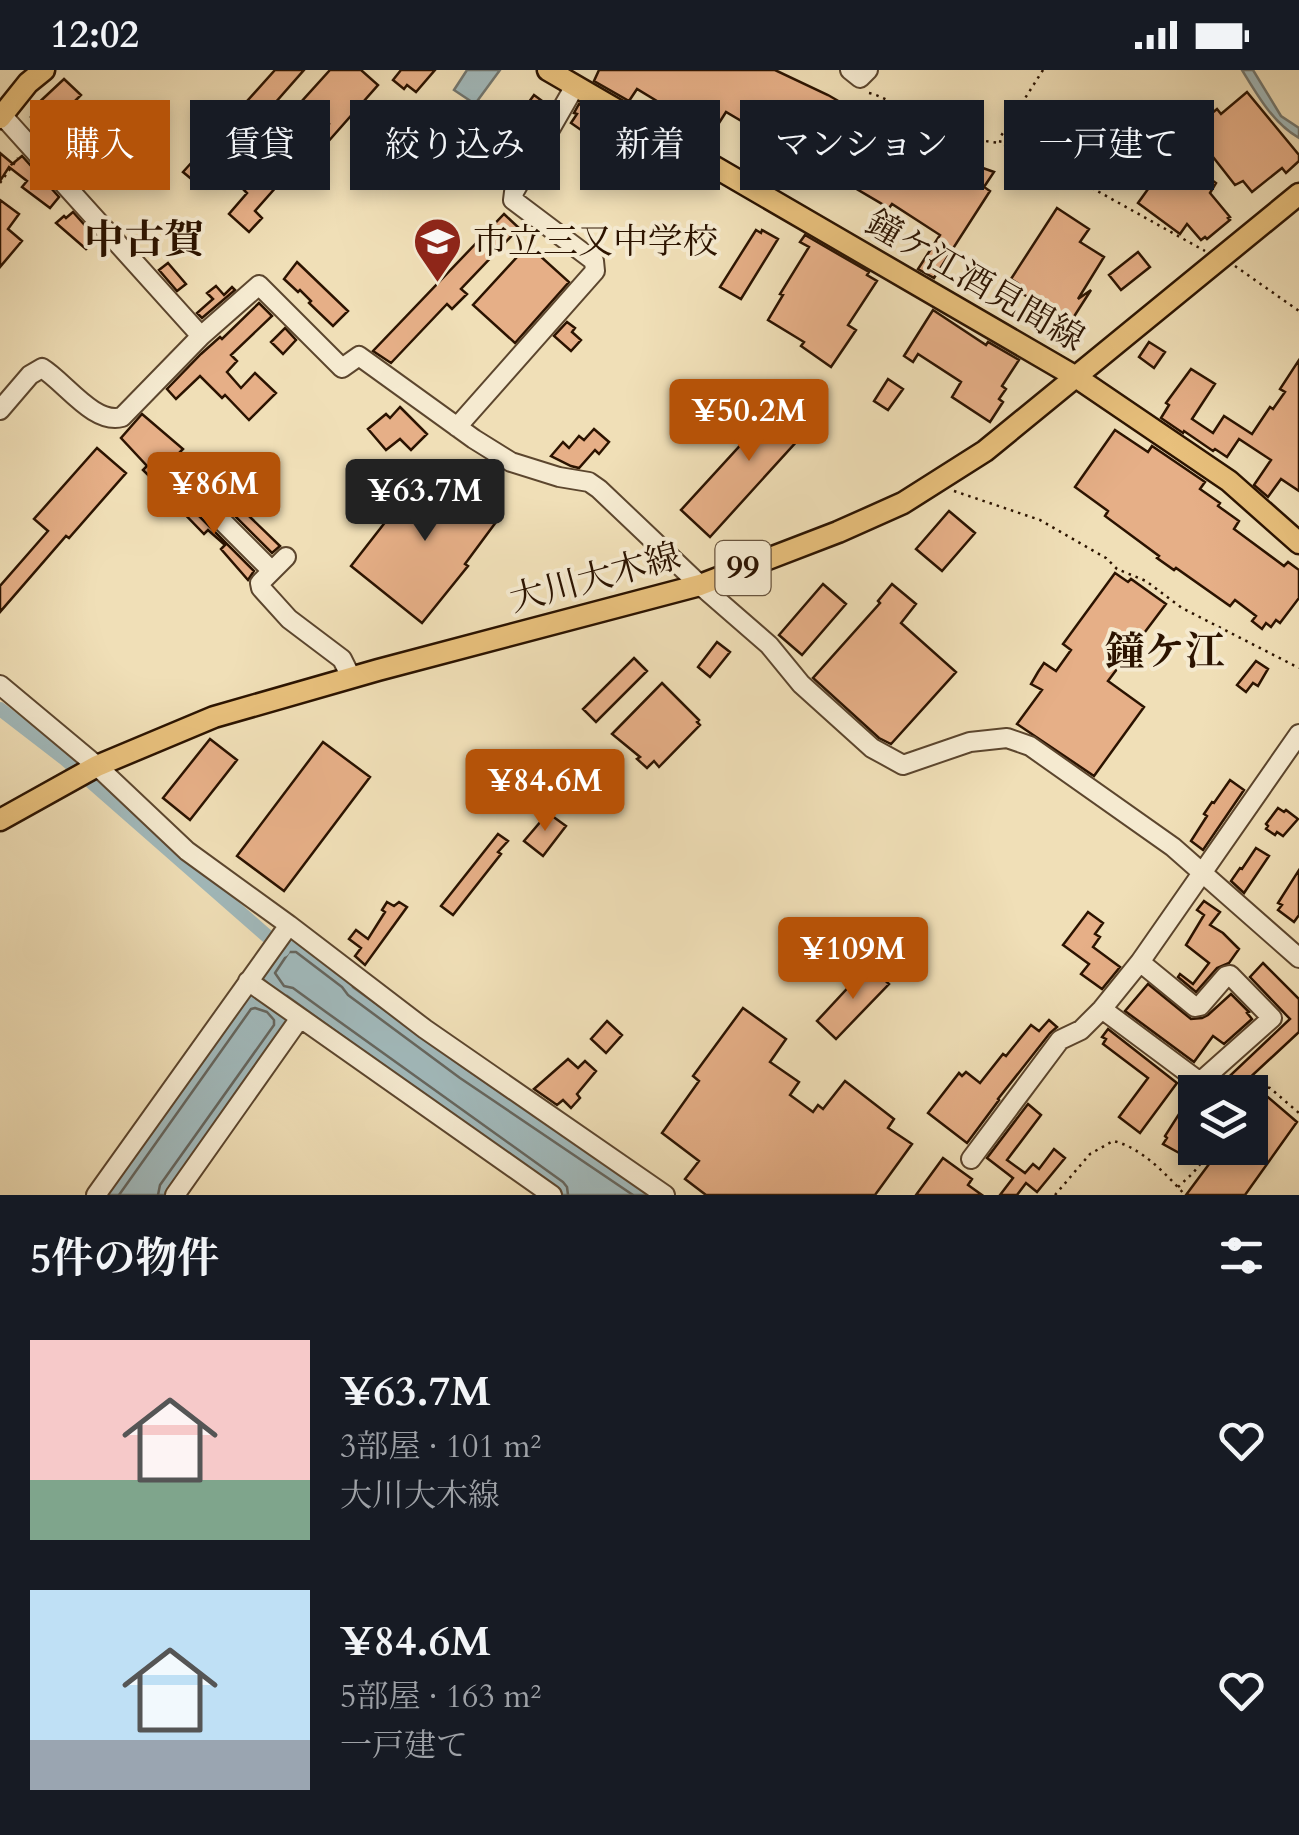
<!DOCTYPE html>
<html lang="ja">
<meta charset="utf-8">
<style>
:root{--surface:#171b24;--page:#242831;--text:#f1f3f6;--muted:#9ea1a6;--accent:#b45309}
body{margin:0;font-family:Cardo,"Noto Serif JP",serif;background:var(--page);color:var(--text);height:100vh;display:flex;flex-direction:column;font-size:38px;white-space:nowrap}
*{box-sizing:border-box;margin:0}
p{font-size:32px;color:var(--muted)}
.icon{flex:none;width:55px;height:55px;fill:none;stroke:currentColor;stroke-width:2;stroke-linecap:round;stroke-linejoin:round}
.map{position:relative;height:1125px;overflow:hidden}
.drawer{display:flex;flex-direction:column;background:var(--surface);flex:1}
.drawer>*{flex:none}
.guide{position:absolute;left:30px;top:30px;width:1240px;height:90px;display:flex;gap:20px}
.fabs{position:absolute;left:1178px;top:1005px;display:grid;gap:20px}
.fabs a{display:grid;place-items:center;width:90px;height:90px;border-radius:0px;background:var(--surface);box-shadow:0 5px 15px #0003;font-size:50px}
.price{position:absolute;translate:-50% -85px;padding:0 22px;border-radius:10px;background:var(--accent);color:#fff;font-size:32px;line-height:65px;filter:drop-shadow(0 2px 5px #0008)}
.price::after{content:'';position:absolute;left:50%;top:60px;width:30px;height:22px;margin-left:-15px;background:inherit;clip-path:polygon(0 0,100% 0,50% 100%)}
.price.selected{background:#222;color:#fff}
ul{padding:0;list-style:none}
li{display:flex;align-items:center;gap:30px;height:250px;padding:0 30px}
li span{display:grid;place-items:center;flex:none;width:280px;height:200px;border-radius:0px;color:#555}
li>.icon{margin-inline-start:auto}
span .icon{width:120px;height:120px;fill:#fffc;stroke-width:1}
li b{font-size:42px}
h2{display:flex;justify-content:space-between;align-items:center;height:120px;padding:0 30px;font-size:42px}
.chip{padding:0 35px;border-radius:0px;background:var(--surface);box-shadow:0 5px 15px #0003;font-size:35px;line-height:90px}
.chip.selected{background:var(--accent);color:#fff}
.status{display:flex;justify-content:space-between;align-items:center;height:70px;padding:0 50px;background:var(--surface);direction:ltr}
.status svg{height:28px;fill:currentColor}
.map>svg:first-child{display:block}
.water{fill:#a1b9bb;stroke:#727770;stroke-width:2.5}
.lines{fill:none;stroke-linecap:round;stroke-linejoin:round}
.shore{stroke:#66665e;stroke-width:2.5}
.canal{stroke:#a1b9bb;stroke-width:14}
.building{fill:#e6af87;stroke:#2b1300;stroke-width:2.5}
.minor-casing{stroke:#5c462e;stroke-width:22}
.major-casing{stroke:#2b1300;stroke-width:25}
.path{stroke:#2b1300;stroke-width:2.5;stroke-dasharray:2.5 5;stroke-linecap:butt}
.minor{stroke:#f5ead0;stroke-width:18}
.major{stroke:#e8c07c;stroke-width:20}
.labels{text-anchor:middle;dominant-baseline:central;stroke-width:8;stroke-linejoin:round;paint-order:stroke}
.shield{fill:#f5ead0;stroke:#68543e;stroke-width:2.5}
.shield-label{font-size:32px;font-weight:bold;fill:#2b1300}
.poi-label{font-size:35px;fill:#2b1300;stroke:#f5ead0;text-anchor:start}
.street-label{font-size:35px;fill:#2b1300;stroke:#f5ead0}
.quarter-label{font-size:40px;font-weight:bold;fill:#2b1300;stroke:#f5ead0}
</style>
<div class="status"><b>12:02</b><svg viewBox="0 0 49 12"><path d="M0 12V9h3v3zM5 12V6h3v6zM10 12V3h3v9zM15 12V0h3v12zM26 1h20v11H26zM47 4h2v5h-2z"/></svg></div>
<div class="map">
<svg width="1299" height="1125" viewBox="0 0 1299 1125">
<rect width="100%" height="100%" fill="#f0dfb7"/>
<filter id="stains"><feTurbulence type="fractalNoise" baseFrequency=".002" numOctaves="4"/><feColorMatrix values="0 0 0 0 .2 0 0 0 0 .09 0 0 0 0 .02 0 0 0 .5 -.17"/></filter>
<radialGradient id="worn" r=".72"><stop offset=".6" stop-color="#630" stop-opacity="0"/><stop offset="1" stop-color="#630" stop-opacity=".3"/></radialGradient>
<path class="water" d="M467,0H500L475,34L454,20Z
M1242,0H1253L1281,46L1299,58V68C1273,53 1258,26 1242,0Z
M294,867L353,913V917L466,999L651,1125H563L287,926L276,939L289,948V952L165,1125H106L250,923L274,920L260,906L287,868Z"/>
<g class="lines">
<path class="shore" d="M119,1125L251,939L255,938L267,942L274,950V955L160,1115L158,1125
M568,1125L567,1117L563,1112L326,942L293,918L284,916L275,903L289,882H296L342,917L348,925L460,1008L633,1125"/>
<path class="canal" d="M0,639L65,689L283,880"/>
</g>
<path class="building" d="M275,0H304L253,58L257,62L233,89L228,85L201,117L183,102Z
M330,0H361L378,15L319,82L317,80L307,91L301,86L288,102L291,105L281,117L278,115L255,141L262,148L249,162L229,144L247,123L244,120L254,106L295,58L307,69L311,65L316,70L329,54L302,31Z
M401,0H435L416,22L407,15L404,19L393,10Z
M599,0H775L828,25L946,93L952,87L994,102L984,117L990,121L934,208L918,199L940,165L892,134L889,138L726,42L705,75L658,48L665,36L637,19L629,31L594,11Z
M64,9L81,25L70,36L84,49L95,38L120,64L75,107L51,80L58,73L31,47L35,43L32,39Z
M1247,22L1299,85V91L1286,103L1282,98L1252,122L1243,111L1235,115L1206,78L1189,93L1216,113L1210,123L1230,147L1228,148L1230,150L1207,169L1205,167L1201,170L1187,154L1180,164L1138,133L1189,62L1217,39L1221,44Z
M534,25L549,36L509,90L494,80Z
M579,34L596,44L584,62L571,53L577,44L574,43Z
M0,83L12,93L11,95L22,86L59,127L50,138L22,117L27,111L9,97L0,111Z
M0,130L19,144L8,159L22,171L0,197Z
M1057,138L1089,159L1080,172L1104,187L1078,229L1091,220L1059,270L1039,256L1050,240L1021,223L1023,217L1011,209Z
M73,142L97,169L86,179L56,153L64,146L66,148Z
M504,144L519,158L461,219L467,224L452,239L447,234L391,293L373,281Z
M756,160L761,163L762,160L778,169L741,229L720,217Z
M805,165L869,202L867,205L877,211L848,255L856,260L831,297L801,276L804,272L768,250L783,225L780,224L809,177L800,172Z
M528,175L569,212L515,273L473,235Z
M1138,182L1150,197L1121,220L1109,205Z
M297,192L348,241L333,256L309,233L311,231L300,220L298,222L284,209Z
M168,193L186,214L177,221L159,200Z
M216,216L224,225L232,217L235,220L202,248L197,243L213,229L207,223Z
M259,233L272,246L231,285L237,291L227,302L241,318L255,303L276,323L249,350L225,325L222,328L200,306L176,329L167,319L201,284L220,267L222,269Z
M933,240L986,275L988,272L1019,290L1002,316L1006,319L999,329L1003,332L990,352L952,327L961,312L918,284L913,292L904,286Z
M567,252L575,258L572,262L581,270L571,281L554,266Z
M285,258L296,270L283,284L271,272Z
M1149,272L1165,282L1154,298L1139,287Z
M1299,290V421L1281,409L1268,427L1254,415L1271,390L1239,369L1227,387L1215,379L1213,381L1184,361L1183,363L1161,348L1169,335L1166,333L1191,299L1215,314L1192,349L1213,363L1224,346L1252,364L1270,337L1273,339L1285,322L1280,319Z
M888,309L903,319L888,340L874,331Z
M789,322L818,348L710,467L681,440Z
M400,337L427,364L411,380L400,369L386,380L368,359L386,344L390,348Z
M142,344L183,379L178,384L181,388L179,391L170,385L159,389L156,399L161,408L156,413L143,400L147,396L121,368Z
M594,359L609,372L599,384L595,380L579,398L571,396L551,386L563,372L569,378L579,366L584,370Z
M1115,360L1148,382L1152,376L1205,412L1200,419L1220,433L1218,436L1239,451L1234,459L1284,496L1288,492L1299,500V528L1280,553L1276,550L1271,557L1266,553L1262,559L1252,551L1256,546L1235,530L1230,536L1176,498L1174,500L1157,488L1159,486L1105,446L1108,441L1075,417Z
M97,378L126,403L69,468L66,466L0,542V516L48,461L34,449Z
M429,396L499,448L465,494L468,496L422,553L351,496Z
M206,401L250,447L280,476L272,483L198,409Z
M178,425L254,501L248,510L221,479L225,475L208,460L204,464L172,431Z
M949,441L975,463L942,501L916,479Z
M1115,503L1128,512L1131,509L1166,534L1108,611L1144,637L1094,706L1017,654L1042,620L1031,614L1038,602L1044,593L1056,601L1071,580L1063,574Z
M823,514L846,534L802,585L779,565Z
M892,514L916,534L901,553L956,602L891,674L879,668L813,608L880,533L878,531Z
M717,572L730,582L710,607L698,597Z
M634,588L647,601L596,652L583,639Z
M1256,591L1268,599L1258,616L1253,613L1246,622L1237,615Z
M662,613L699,650L697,652L700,655L659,697L654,691L647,698L637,689L640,687L612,664Z
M210,669L237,690L190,750L163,728Z
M323,672L370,707L284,821L237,786Z
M1230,710L1244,720L1203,780L1191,771L1207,746L1204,744L1212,732L1214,733Z
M1278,738L1284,742L1286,740L1298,749L1283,766L1277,762L1275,765L1266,759L1268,756L1266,754Z
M548,743L566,756L543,786L524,771Z
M498,764L508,771L498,782L501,784L453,845L441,836Z
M1256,778L1269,786L1244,823L1231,811L1240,798L1242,799Z
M1299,800V845L1294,852L1278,840L1282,835L1278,833Z
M1204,831L1220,842L1210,855L1223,863L1239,879L1229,893L1217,898L1196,922L1178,907L1180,904L1193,914L1209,893L1186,875L1204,845L1197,840Z
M387,832L394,836L399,832L407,837L365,895L355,886L361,878L349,869L356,860L368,869L385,842L382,840Z
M1088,842L1103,853L1095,864L1100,867L1093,877L1120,897L1102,919L1081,904L1089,894L1063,875Z
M1263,893L1299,929V962L1243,1014L1233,1022H1223L1217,1018L1290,949L1250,907Z
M869,895L889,914L836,969L817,951Z
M1148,914L1191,949L1202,948L1208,945L1231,924L1249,942L1247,943L1252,949L1224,974L1213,966L1194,992L1125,941Z
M743,938L786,969L770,992L799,1012L790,1025L813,1042L818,1035L823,1039L845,1011L894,1049L888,1058L912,1074L875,1125H706L685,1109L699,1091L662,1063L699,1011L693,1006Z
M1049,950L1057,957L1050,963L998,1029L999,1030L967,1073L928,1043L959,1003L962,1006L966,1002L980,1013L1003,984L1006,986L1031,955L1039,961Z
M607,951L622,965L606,983L591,969Z
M1108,959L1177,1013L1140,1063L1119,1047L1148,1008L1103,974L1106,969L1102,967Z
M568,989L578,998L585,991L596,1001L577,1024L580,1028L571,1038L563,1030L557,1035L534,1019Z
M1193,1022L1195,1023V1074L1191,1081L1185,1079L1181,1084L1163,1074L1167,1068L1165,1066Z
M1262,1022L1297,1052L1245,1125H1186L1221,1078H1250V1050L1253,1046L1250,1044V1038Z
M1028,1034L1041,1045L1007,1090L1025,1103L1033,1094L1039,1099L1054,1079L1065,1088L1037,1122L1026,1113L1017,1125H1000L1013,1108L987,1088Z
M943,1088L972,1109L968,1115L982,1125H916Z"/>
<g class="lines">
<defs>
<path id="minor" d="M850,0L860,8L868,0
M2,45L201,266
M0,340L30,305L42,298C65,312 94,355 122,347L201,266L259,215L342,298L359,286L474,369L511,392L559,407L589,412L599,419L700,515L769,575L801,614L872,678L903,695L970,672L1007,668L1030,676L1173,777L1299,888
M457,357L595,201L594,191L513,130L514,122L575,16
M168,397L271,500
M286,487L260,513L261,518L289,549L342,589L351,607
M0,615L97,696L187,781L289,855L425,959L665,1125
M248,911L552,1125
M1102,939L1200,1012L1272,948L1230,905L1226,906L1200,936L1195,937L1140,892
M971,1089L1060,970L1081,960L1102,939L1140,892L1299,664
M96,1125L289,855
M175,1125L300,948"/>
<path id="major" d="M548,0L1076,307L1229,411L1299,473
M0,48L28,13L44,0
M0,750L97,696L214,647L378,600L700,515L838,462L903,433L985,381L1299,124"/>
</defs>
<use href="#minor" class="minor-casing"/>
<use href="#major" class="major-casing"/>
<path class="path" d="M1043,0L1001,66L1000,73L1065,103L1205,181
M869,23C886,27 898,37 912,46C932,59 976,71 1000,73
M0,113L18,88
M1235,196L1299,241
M954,421L1040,450L1106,488L1117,499L1146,511L1182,538L1299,598
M1248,1022L1258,1015L1270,1018L1299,1043
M1178,1117L1193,1103L1213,1078
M1055,1125L1090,1084L1113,1071C1141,1077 1166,1104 1185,1125"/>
<use href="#minor" class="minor"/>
<use href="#major" class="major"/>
</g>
<defs>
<symbol id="school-pin" viewBox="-11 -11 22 30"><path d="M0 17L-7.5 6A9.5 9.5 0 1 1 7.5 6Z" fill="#8f2418" stroke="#f5ead0"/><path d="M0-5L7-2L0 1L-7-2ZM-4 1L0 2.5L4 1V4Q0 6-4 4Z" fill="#fff"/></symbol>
</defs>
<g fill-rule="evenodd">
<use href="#school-pin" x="410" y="144" width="55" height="75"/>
</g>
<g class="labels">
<rect class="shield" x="715.5" y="471" width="55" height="54" rx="8"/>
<g class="shield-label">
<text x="743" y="498">99</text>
</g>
<g class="poi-label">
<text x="473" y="172">市立三又中学校</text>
</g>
<g class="street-label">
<text transform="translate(975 211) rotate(30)">鐘ケ江酒見間線</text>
<text transform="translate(595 508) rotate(-15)">大川大木線</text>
</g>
<g class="quarter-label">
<text x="144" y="170">中古賀</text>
<text x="1165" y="582">鐘ケ江</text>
</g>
</g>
<rect width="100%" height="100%" filter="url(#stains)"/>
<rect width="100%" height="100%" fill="url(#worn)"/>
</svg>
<div class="fabs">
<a><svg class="icon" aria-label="layers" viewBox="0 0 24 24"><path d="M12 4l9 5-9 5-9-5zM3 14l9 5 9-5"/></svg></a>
</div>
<b class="price" style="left:749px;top:394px">¥50.2M</b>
<b class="price" style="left:214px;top:467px">¥86M</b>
<b class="price selected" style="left:425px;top:474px">¥63.7M</b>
<b class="price" style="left:545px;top:764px">¥84.6M</b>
<b class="price" style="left:853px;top:932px">¥109M</b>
<div class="guide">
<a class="chip selected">購入</a>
<a class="chip">賃貸</a>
<a class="chip">絞り込み</a>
<a class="chip">新着</a>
<a class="chip">マンション</a>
<a class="chip">一戸建て</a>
</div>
</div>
<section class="drawer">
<h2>5件の物件<svg class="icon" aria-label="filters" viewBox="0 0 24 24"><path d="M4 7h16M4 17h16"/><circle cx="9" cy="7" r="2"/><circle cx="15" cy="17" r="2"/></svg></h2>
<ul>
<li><span style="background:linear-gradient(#f6c9c9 70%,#7fa58c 0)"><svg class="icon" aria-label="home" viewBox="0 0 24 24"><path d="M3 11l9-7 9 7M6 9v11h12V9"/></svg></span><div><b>¥63.7M</b><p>3部屋 · 101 m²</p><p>大川大木線</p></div><svg class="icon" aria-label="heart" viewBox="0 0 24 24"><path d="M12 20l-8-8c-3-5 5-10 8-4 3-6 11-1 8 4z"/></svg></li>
<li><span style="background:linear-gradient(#bfe0f5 75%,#9aa5b1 0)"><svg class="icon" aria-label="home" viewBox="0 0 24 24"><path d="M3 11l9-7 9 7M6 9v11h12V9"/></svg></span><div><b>¥84.6M</b><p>5部屋 · 163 m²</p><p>一戸建て</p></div><svg class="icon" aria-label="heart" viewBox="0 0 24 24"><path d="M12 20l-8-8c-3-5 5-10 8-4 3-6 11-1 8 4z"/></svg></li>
</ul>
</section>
